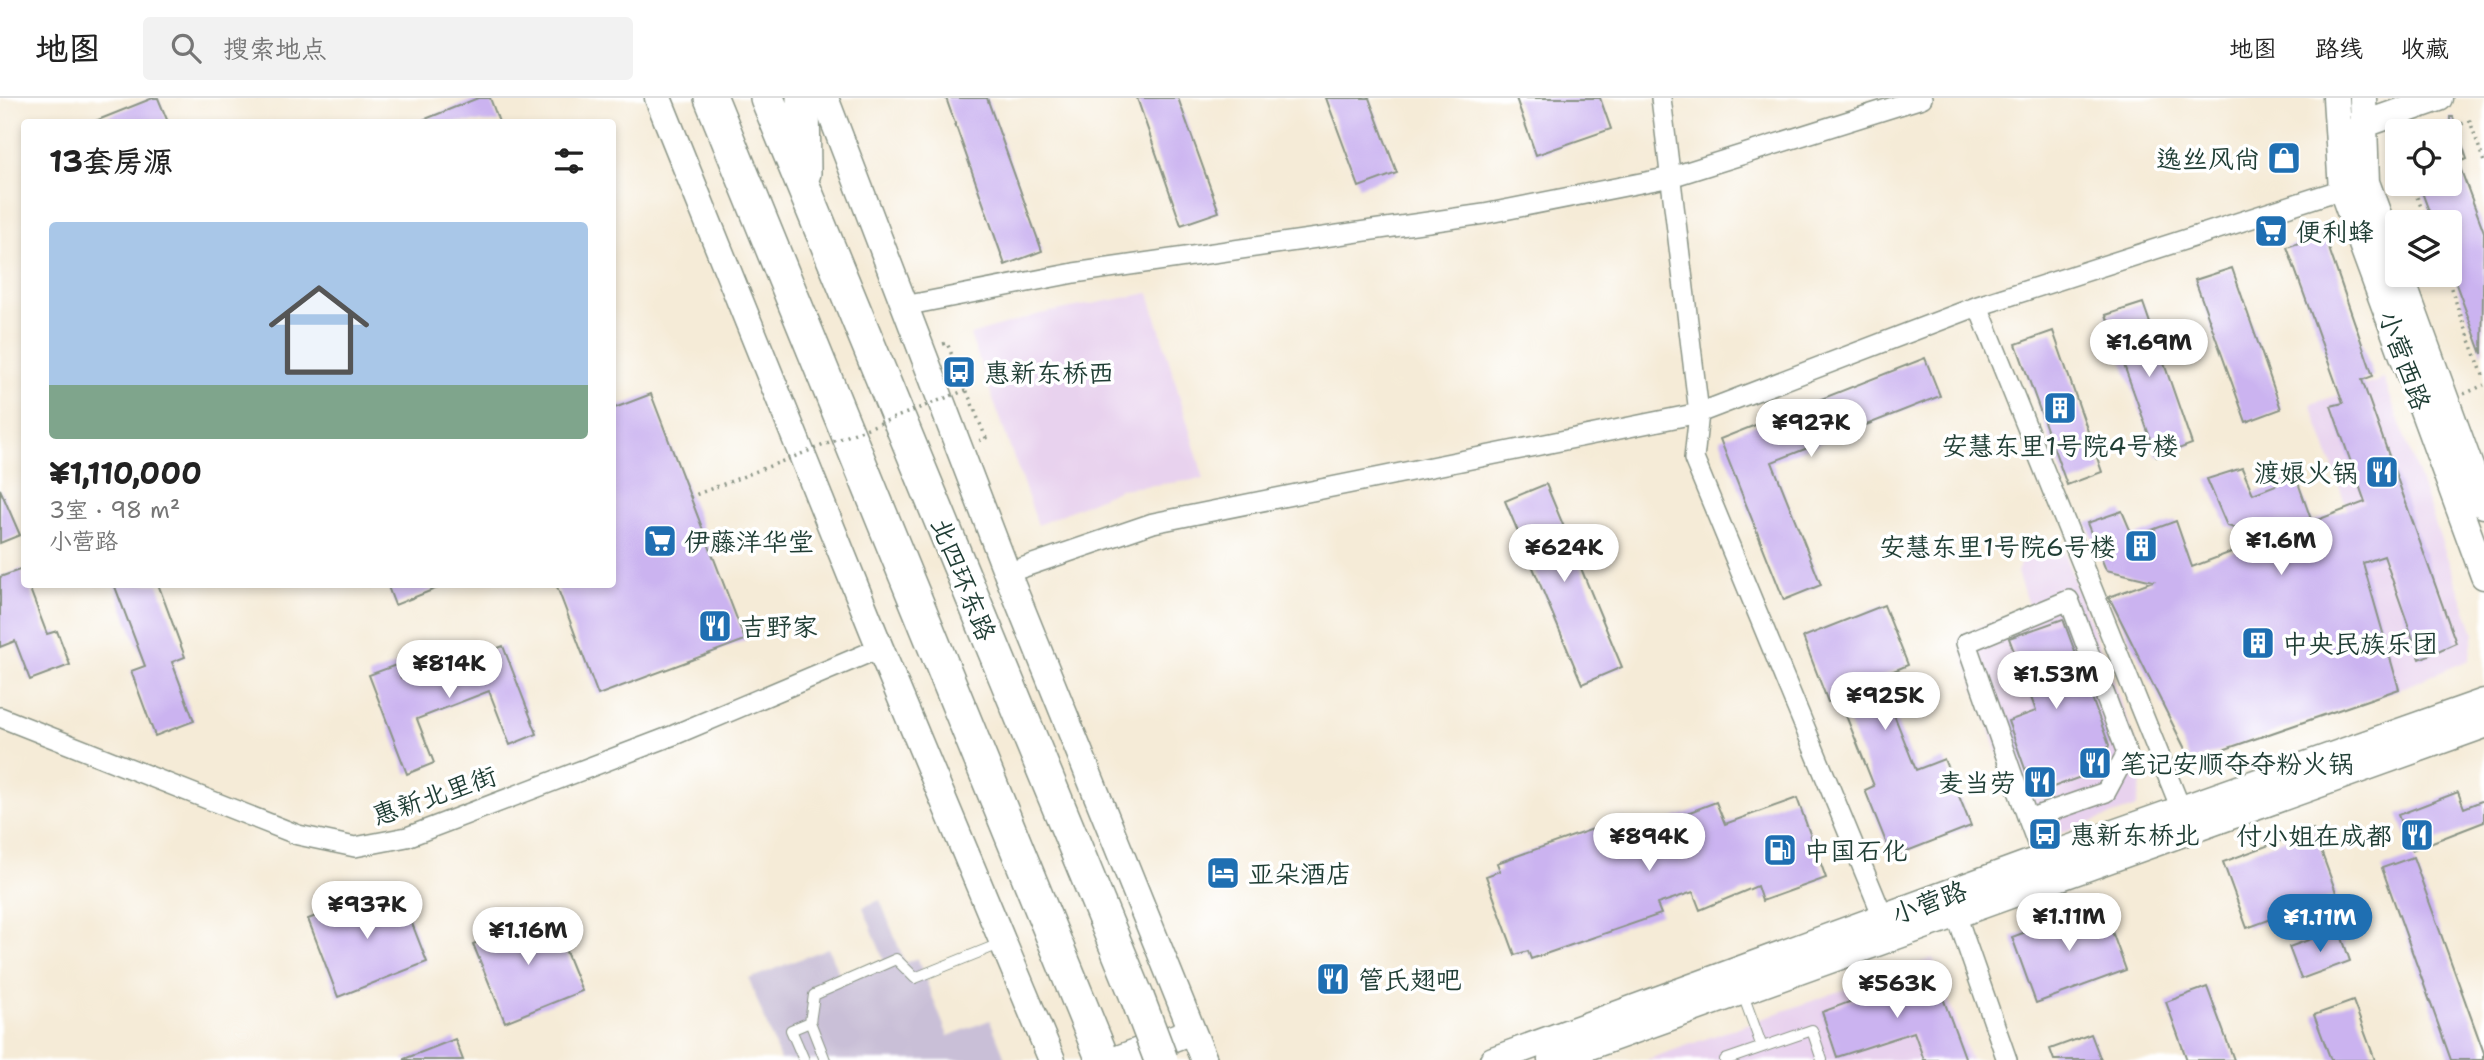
<!DOCTYPE html>
<html lang="zh">
<meta charset="utf-8">
<style>
:root{--surface:#fff;--page:#f2f2f2;--text:#222;--muted:#767676;--line:#e0e0e0;--accent:#1f6fb2}
body{margin:0;font-family:"Shantell Sans","LXGW WenKai TC",sans-serif;background:var(--page);color:var(--text);height:100vh;display:flex;flex-direction:column;font-size:26px;white-space:nowrap}
*{box-sizing:border-box;margin:0}
p{font-size:23px;color:var(--muted)}
.icon{flex:none;width:38px;height:38px;fill:none;stroke:currentColor;stroke-width:2;stroke-linecap:round;stroke-linejoin:round}
.map{position:relative;flex:1;overflow:hidden}
.side{position:absolute;left:21px;top:21px;width:595px;height:469px;display:flex;flex-direction:column;background:var(--surface);border-radius:7px;box-shadow:0 4px 10px #0003}
.side>*{flex:none}
.fabs{position:absolute;left:2385px;top:21px;display:grid;gap:14px}
.fabs a{display:grid;place-items:center;width:77px;height:77px;border-radius:7px;background:var(--surface);box-shadow:0 4px 10px #0003;font-size:35px}
.price{position:absolute;translate:-50% -60px;padding:0 16px;border-radius:24px;background:#fff;color:#222;font-size:23px;line-height:46px;filter:drop-shadow(0 2px 4px #0008)}
.price::after{content:'';position:absolute;left:50%;top:42px;width:21px;height:16px;margin-left:-10px;background:inherit;clip-path:polygon(0 0,100% 0,50% 100%)}
.price.on{background:var(--accent);color:#fff}
ul{padding:0;list-style:none}
li{display:grid;align-content:center;gap:14px;height:371px;padding:0 28px}
li+li{border-top:2px solid var(--line)}
li span{display:grid;place-items:center;height:217px;border-radius:7px;color:#555}
li>.icon{margin-inline-start:auto}
span .icon{width:126px;height:126px;fill:#fffc;stroke-width:1}
li b{font-size:30px}
h2{display:flex;justify-content:space-between;align-items:center;height:84px;padding:0 28px;font-size:30px}
header{display:flex;align-items:center;gap:42px;box-sizing:border-box;height:98px;padding:0 35px;background:var(--surface);border-bottom:2px solid var(--line)}
header strong{font-size:33px}
nav{display:flex;gap:38px;margin-inline-start:auto;font-size:24px}
.search{width:490px;height:63px;background:var(--page);display:flex;align-items:center;gap:18px;box-sizing:border-box;padding:0 24px;border-radius:7px;color:var(--muted);font-size:26px}
.map>svg:first-child{display:block}
.built{fill:#e8d2ee}
.industrial{fill:#c9bfd7}
.building{fill:#cbb3f0}
.lines{fill:none;stroke-linecap:round;stroke-linejoin:round}
.lane-casing{stroke:#8a9486;stroke-width:12}
.street-casing{stroke:#8a9486;stroke-width:22}
.secondary-casing{stroke:#8a9486;stroke-width:29}
.highway-casing{stroke:#8a9486;stroke-width:36}
.path{stroke:#8a9486;stroke-width:3.5;stroke-dasharray:2 5;stroke-linecap:butt}
.lane{stroke:#fff;stroke-width:10}
.street{stroke:#fff;stroke-width:19}
.secondary{stroke:#fff;stroke-width:26}
.highway{stroke:#fff;stroke-width:33}
.highway-bridge-casing{stroke:#8a9486;stroke-width:36;stroke-linecap:butt}
.path-bridge{stroke:#8a9486;stroke-width:3.5;stroke-dasharray:2 5;stroke-linecap:butt}
.highway-bridge{stroke:#fff;stroke-width:33}
.labels{text-anchor:middle;dominant-baseline:central;stroke-width:7;stroke-linejoin:round;paint-order:stroke}
.poi-label{font-size:26px;fill:#1f3d34;stroke:#fff;text-anchor:start}
.street-label{font-size:26px;fill:#1f3d34;stroke:#fff}
</style>
<header>
<strong>地图</strong>
<div class="search"><svg class="icon" aria-label="search" viewBox="0 0 24 24"><circle cx="10" cy="10" r="6"/><path d="M15 15l6 6"/></svg>搜索地点</div>
<nav><a>地图</a><a>路线</a><a>收藏</a></nav>
</header>
<div class="map">
<svg width="2484" height="962" viewBox="0 0 2484 962">
<rect width="100%" height="100%" fill="#fff"/>
<filter id="ink" filterUnits="userSpaceOnUse"><feTurbulence type="fractalNoise" baseFrequency=".0143" numOctaves="2"/><feDisplacementMap in="SourceGraphic" scale="14" xChannelSelector="R" yChannelSelector="G"/><feConvolveMatrix kernelMatrix="1 2 1 2 8 2 1 2 1" color-interpolation-filters="sRGB"/></filter>
<filter id="wash" filterUnits="userSpaceOnUse"><feTurbulence type="fractalNoise" baseFrequency=".00686" numOctaves="4" result="noise"/><feDisplacementMap in="SourceGraphic" scale="28" xChannelSelector="R" yChannelSelector="G"/><feGaussianBlur stdDeviation="1.57" result="paint"/><feColorMatrix in="noise" values="0 0 0 0 0 0 0 0 0 0 0 0 0 0 0 0 0 1.4 0 .05"/><feComposite in="paint" operator="in"/></filter>
<g filter="url(#wash)">
<rect width="100%" height="100%" fill="#f5ebd7"/>
<path class="built" d="M1149,195L1204,381L1120,391L1038,427L970,237L1040,216Z
M2384,281L2474,535L2469,562L2399,591L2347,411L2311,306Z
M2060,445L2145,668L2136,709L2030,745L1958,543L1964,535L2029,510L2017,474L2022,462L2031,454Z
M1933,860L1971,962H1646Z"/>
<path class="industrial" d="M880,802L905,865L917,860L948,938L990,922L1006,962H780L749,881L828,850L841,882L885,865L863,809Z"/>
<g id="blocks">
<path class="building" d="M153,0H158L168,24H93Z
M478,0H490L499,24H418Z
M946,0H987L1042,153L1005,167Z
M1137,0H1178L1219,114L1181,127Z
M1326,0H1369L1397,75L1359,89Z
M1516,0H1600L1611,31L1536,57Z
M2450,19H2453L2467,61L2458,64L2484,134L2482,256L2450,170V124H2433L2419,86H2450Z
M2324,136L2373,278L2362,282L2456,545L2420,561L2384,458L2363,465L2399,591L2191,663L2109,499L2153,483L2106,472L2087,425L2122,413L2133,439L2176,423L2192,469L2271,439L2227,428L2207,381L2242,370L2253,396L2296,379L2312,424L2365,404L2331,308L2343,305L2287,149Z
M2232,170L2281,311L2246,324L2195,182Z
M2143,205L2192,346L2157,359L2106,217Z
M2053,233L2102,374L2067,387L2016,246Z
M1925,260L1940,298L1772,364L1821,487L1784,502L1720,341Z
M651,296L745,542L598,597L556,486H612V311Z
M1546,386L1622,569L1582,586L1505,403Z
M0,391L20,437L0,445Z
M22,471L24,486H28L47,536L57,533L70,567L30,582L15,543L0,549V479Z
M114,486H158L185,559L172,564L194,623L155,638L131,573L145,568Z
M387,486H445V487L395,507Z
M1884,507L1908,567L1879,579L1916,672L1944,661L1971,728L1892,759L1865,692L1874,688L1839,600L1828,604L1803,539Z
M2063,521L2109,647L2100,672L2034,696L2008,623L2036,613L2009,540Z
M503,548L537,636L510,647L489,593L417,621L434,665L407,676L369,577L396,567L401,580L450,561L452,568Z
M2458,694L2464,710L2484,702V724L2412,752L2398,717Z
M1797,700L1826,780L1762,803L1757,788L1700,812L1693,794L1657,806L1661,816L1531,861L1528,853L1515,857L1486,778L1500,773L1497,765L1624,720L1626,726L1641,721L1645,731L1716,704L1725,726Z
M2313,731L2337,797L2247,830L2223,764Z
M2413,759L2484,955V962H2451L2382,770Z
M397,787L427,864L338,899L308,821Z
M2102,806L2126,872L2036,905L2012,839Z
M550,814L582,893L505,924L473,846Z
M2339,831L2350,863L2301,881L2289,849Z
M1933,873L1966,962H1924L1914,934L1837,959L1822,914Z
M2207,889L2234,962H2187L2166,904Z
M2353,903L2375,962H2331L2314,917Z
M2091,936L2101,962H2054L2050,951Z
M455,941L463,962H404V961Z"/>
</g>
</g>
<g filter="url(#ink)">
<use href="#blocks" fill-opacity="0" stroke="#8a9486" stroke-width="2"/>
<g class="lines">
<defs>
<path id="lane" d="M1742,894L1762,949
M810,924L825,962
M804,962L791,932L810,924L814,897L896,861L915,880L1002,845
M1725,962L1812,932L1822,962"/>
<path id="street" d="M1661,0L1699,315L1694,361L1884,821L1893,824
M904,208L1074,175L1484,116L1671,79L1922,0
M1978,208L2181,711
M1007,475L1153,425L1699,315L1978,208L2355,87
M0,619L298,737L355,749L407,739L674,637L880,550
M2028,721L1966,545L2069,502L2127,655L2106,694L2028,721L2043,761
M1952,805L2007,962"/>
<path id="secondary" d="M658,0L880,550L1052,962
M825,0L1007,475L1204,962
M2336,0L2342,92L2484,478
M2363,0L2366,84L2398,171
M2362,27L2439,0
M2400,177L2484,407
M1115,962L1192,933
M1493,962L2057,755L2484,604
M1551,962L2484,627"/>
<path id="highway" d="M711,0L1103,962
M767,0L1137,899
M803,0L804,75"/>
</defs>
<use href="#lane" class="lane-casing"/>
<use href="#street" class="street-casing"/>
<use href="#secondary" class="secondary-casing"/>
<use href="#highway" class="highway-casing"/>
<path class="path" d="M2442,33L2470,23L2484,64
M2412,86L2427,124
M2446,177L2484,280
M943,246L947,245L986,340L978,343
M2464,296L2484,287"/>
<use href="#lane" class="lane"/>
<use href="#street" class="street"/>
<use href="#secondary" class="secondary"/>
<use href="#highway" class="highway"/>
<defs>
<path id="highway-bridge" d="M1137,899L1161,962"/>
</defs>
<use href="#highway-bridge" class="highway-bridge-casing"/>
<path class="path-bridge" d="M690,399L966,292"/>
<use href="#highway-bridge" class="highway-bridge"/>
</g>
</g>
<defs>
<symbol id="shop-square" viewBox="-11 -11 22 22"><rect x="-9" y="-9" width="18" height="18" rx="4" fill="#1f6fb2" stroke="#fff"/><path d="M-5-2.5h2.3a2.7 3.5 0 0 1 5.4 0H5L5.5 6h-11ZM-1.5-2.5h3a1.5 2.3 0 0 0-3 0Z" fill="#fff"/></symbol>
<symbol id="supermarket-square" viewBox="-11 -11 22 22"><rect x="-9" y="-9" width="18" height="18" rx="4" fill="#1f6fb2" stroke="#fff"/><path d="M-6-5.5h2.5l.6 2H6L4.5 2H-2.5L-4.4-4H-6ZM-1.5 3.2a1.3 1.3 0 1 0 .1 0ZM3 3.2a1.3 1.3 0 1 0 .1 0Z" fill="#fff"/></symbol>
<symbol id="bus-square" viewBox="-11 -11 22 22"><rect x="-9" y="-9" width="18" height="18" rx="4" fill="#1f6fb2" stroke="#fff"/><path d="M-5-6H5V4H4V6H2V4H-2V6H-4V4H-5ZM-3.5-4V0h7V-4ZM-3.5 1.2v1.5H-2V1.2ZM2 1.2v1.5H3.5V1.2Z" fill="#fff"/></symbol>
<symbol id="building-square" viewBox="-11 -11 22 22"><rect x="-9" y="-9" width="18" height="18" rx="4" fill="#1f6fb2" stroke="#fff"/><path d="M-4-6H4V6H1V3H-1V6H-4ZM-2.5-4.3h1.7v1.8h-1.7ZM.8-4.3h1.7v1.8H.8ZM-2.5-1h1.7V.8h-1.7ZM.8-1h1.7V.8H.8Z" fill="#fff"/></symbol>
<symbol id="restaurant-square" viewBox="-11 -11 22 22"><rect x="-9" y="-9" width="18" height="18" rx="4" fill="#1f6fb2" stroke="#fff"/><path d="M-5-6h1v4h1v-4h1v4h1v-4h1v5L-1.5 .5V6h-2V.5L-5-1ZM5-6V6H3V1.5H1.5Q1.5-4 5-6Z" fill="#fff"/></symbol>
<symbol id="fuel-square" viewBox="-11 -11 22 22"><rect x="-9" y="-9" width="18" height="18" rx="4" fill="#1f6fb2" stroke="#fff"/><path d="M-5.5-6h7V0h2V4h1.3V-2.5L3-4.5l.8-.8L6-3V5H2.5V1h-1V6h-7ZM-4.2-4.7v3.2H.2V-4.7Z" fill="#fff"/></symbol>
<symbol id="hotel-square" viewBox="-11 -11 22 22"><rect x="-9" y="-9" width="18" height="18" rx="4" fill="#1f6fb2" stroke="#fff"/><path d="M-6-4.5h1.5V1H6V5H4.5V3h-9V5H-6ZM-4 0a1.8 1.8 0 1 1 3.6 0ZM.5 0V-2.5h3Q6-2.5 6 0Z" fill="#fff"/></symbol>
</defs>
<g fill-rule="evenodd">
<use href="#shop-square" x="2265" y="41" width="38" height="38"/>
<use href="#supermarket-square" x="2252" y="114" width="38" height="38"/>
<use href="#bus-square" x="940" y="255" width="38" height="38"/>
<use href="#building-square" x="2041" y="291" width="38" height="38"/>
<use href="#restaurant-square" x="2363" y="355" width="38" height="38"/>
<use href="#supermarket-square" x="641" y="424" width="38" height="38"/>
<use href="#building-square" x="2122" y="429" width="38" height="38"/>
<use href="#restaurant-square" x="696" y="509" width="38" height="38"/>
<use href="#building-square" x="2239" y="526" width="38" height="38"/>
<use href="#restaurant-square" x="2076" y="646" width="38" height="38"/>
<use href="#restaurant-square" x="2021" y="665" width="38" height="38"/>
<use href="#bus-square" x="2026" y="717" width="38" height="38"/>
<use href="#restaurant-square" x="2398" y="718" width="38" height="38"/>
<use href="#fuel-square" x="1761" y="733" width="38" height="38"/>
<use href="#hotel-square" x="1204" y="756" width="38" height="38"/>
<use href="#restaurant-square" x="1314" y="862" width="38" height="38"/>
</g>
<g class="labels">
<g class="poi-label">
<text x="2260" y="60" text-anchor="end">逸丝风尚</text>
<text x="2296" y="133">便利蜂</text>
<text x="984" y="274">惠新东桥西</text>
<text x="2060" y="347" text-anchor="middle">安慧东里1号院4号楼</text>
<text x="2358" y="374" text-anchor="end">渡娘火锅</text>
<text x="684" y="443">伊藤洋华堂</text>
<text x="2116" y="448" text-anchor="end">安慧东里1号院6号楼</text>
<text x="740" y="528">吉野家</text>
<text x="2282" y="545">中央民族乐团</text>
<text x="2120" y="665">笔记安顺夺夺粉火锅</text>
<text x="2016" y="684" text-anchor="end">麦当劳</text>
<text x="2070" y="736">惠新东桥北</text>
<text x="2392" y="737" text-anchor="end">付小姐在成都</text>
<text x="1804" y="752">中国石化</text>
<text x="1248" y="775">亚朵酒店</text>
<text x="1358" y="881">管氏翅吧</text>
</g>
<g class="street-label">
<text transform="translate(2405 262) rotate(70)">小营西路</text>
<text transform="translate(964 481) rotate(68)">北四环东路</text>
<text transform="translate(434 697) rotate(-19)">惠新北里街</text>
<text transform="translate(1929 804) rotate(-20)">小营路</text>
</g>
</g>
</svg>
<div class="fabs">
<a><svg class="icon" aria-label="locate" viewBox="0 0 24 24"><circle cx="12" cy="12" r="6"/><path d="M12 2v4M12 18v4M2 12h4M18 12h4"/></svg></a>
<a><svg class="icon" aria-label="layers" viewBox="0 0 24 24"><path d="M12 4l9 5-9 5-9-5zM3 14l9 5 9-5"/></svg></a>
</div>
<b class="price" style="left:2149px;top:281px">¥1.69M</b>
<b class="price" style="left:1811px;top:361px">¥927K</b>
<b class="price" style="left:2281px;top:479px">¥1.6M</b>
<b class="price" style="left:1564px;top:486px">¥624K</b>
<b class="price" style="left:449px;top:602px">¥814K</b>
<b class="price" style="left:2056px;top:613px">¥1.53M</b>
<b class="price" style="left:1885px;top:634px">¥925K</b>
<b class="price" style="left:1649px;top:775px">¥894K</b>
<b class="price" style="left:367px;top:843px">¥937K</b>
<b class="price" style="left:2069px;top:855px">¥1.11M</b>
<b class="price on" style="left:2320px;top:856px">¥1.11M</b>
<b class="price" style="left:528px;top:869px">¥1.16M</b>
<b class="price" style="left:1897px;top:922px">¥563K</b>
<section class="side">
<h2>13套房源<svg class="icon" aria-label="filters" viewBox="0 0 24 24"><path d="M4 7h16M4 17h16"/><circle cx="9" cy="7" r="2"/><circle cx="15" cy="17" r="2"/></svg></h2>
<ul>
<li><span style="background:linear-gradient(#a9c7e8 75%,#7fa58c 0)"><svg class="icon" aria-label="home" viewBox="0 0 24 24"><path d="M3 11l9-7 9 7M6 9v11h12V9"/></svg></span><div><b>¥1,110,000</b><p>3室 · 98 m²</p><p>小营路</p></div></li>
</ul>
</section>
</div>
